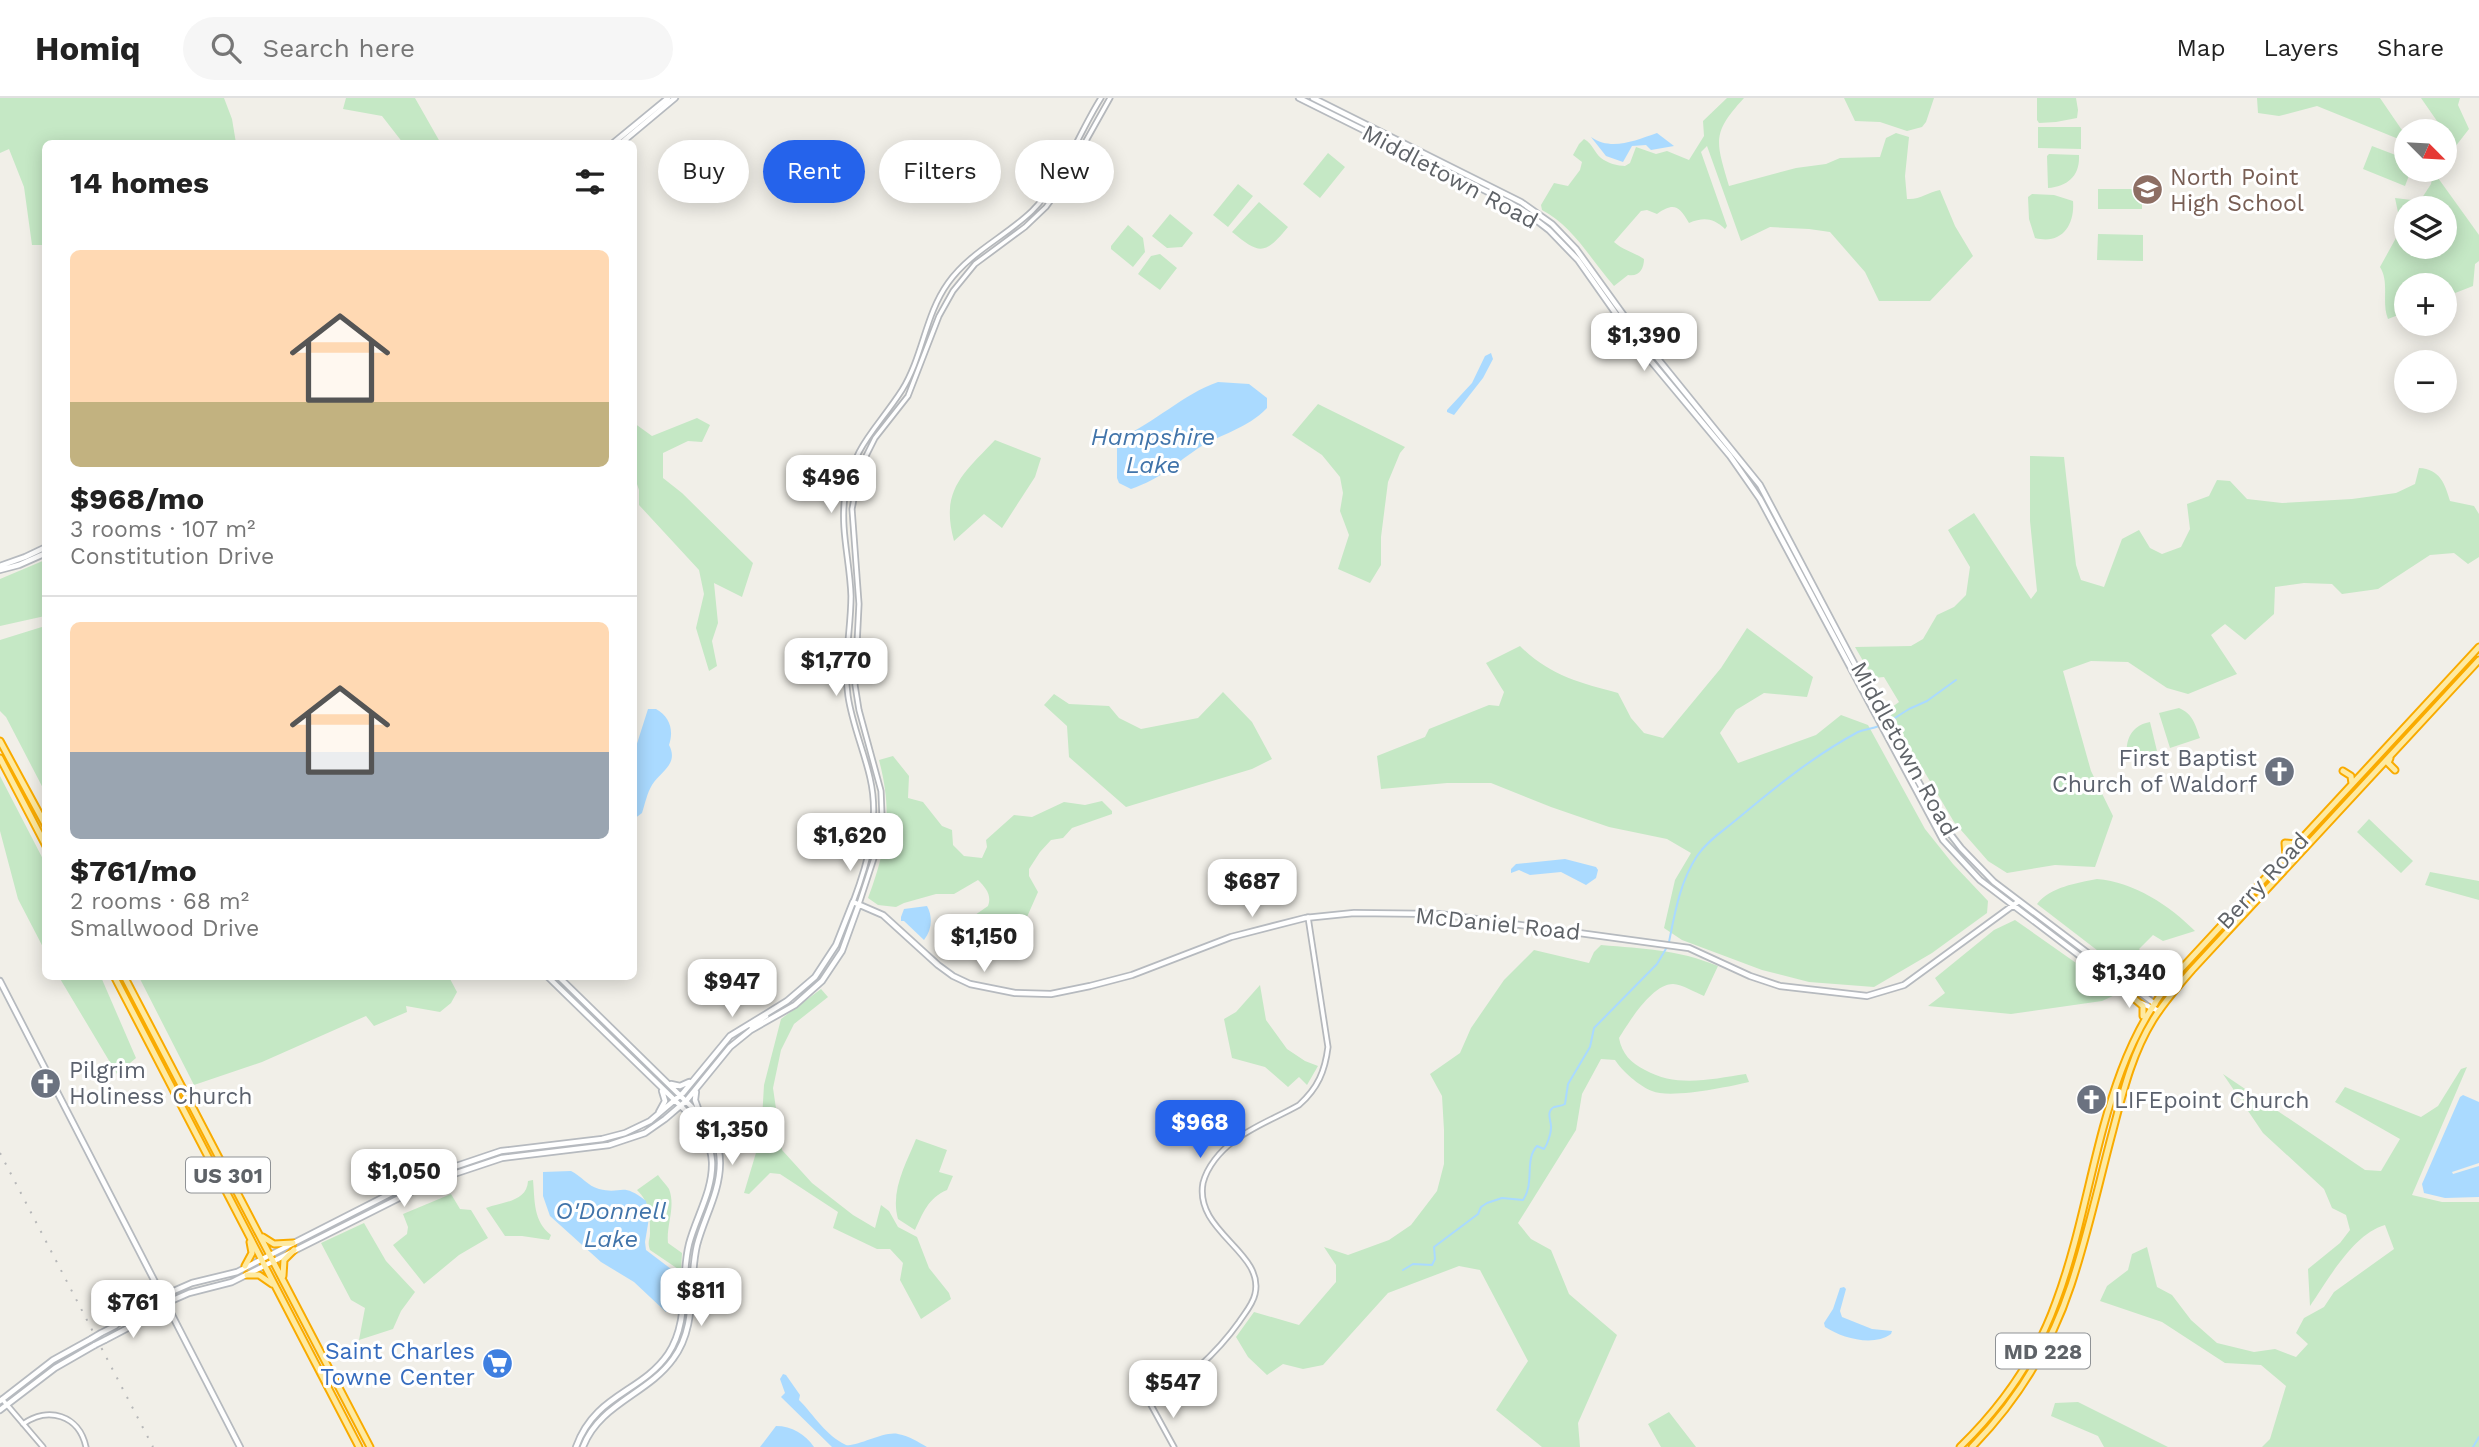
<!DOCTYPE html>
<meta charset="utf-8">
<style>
:root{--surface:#fff;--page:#f6f6f6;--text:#222;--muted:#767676;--line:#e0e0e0;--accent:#2563eb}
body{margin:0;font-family:"Work Sans",sans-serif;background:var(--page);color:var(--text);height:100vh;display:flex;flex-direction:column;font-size:26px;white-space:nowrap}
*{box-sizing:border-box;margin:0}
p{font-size:23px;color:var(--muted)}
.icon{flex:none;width:38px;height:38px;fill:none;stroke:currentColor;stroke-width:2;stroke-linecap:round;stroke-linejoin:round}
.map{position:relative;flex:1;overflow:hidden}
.panel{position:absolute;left:42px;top:42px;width:595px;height:840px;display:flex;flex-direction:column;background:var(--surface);border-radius:10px;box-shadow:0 4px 18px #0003}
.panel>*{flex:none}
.banner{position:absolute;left:658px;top:42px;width:665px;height:63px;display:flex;gap:14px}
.needle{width:46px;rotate:114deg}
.buttons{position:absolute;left:2394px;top:21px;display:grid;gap:14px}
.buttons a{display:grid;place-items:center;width:63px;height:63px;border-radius:50%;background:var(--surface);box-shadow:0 4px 18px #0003;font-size:35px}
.price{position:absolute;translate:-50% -60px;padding:0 16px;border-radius:14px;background:#fff;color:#222;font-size:23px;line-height:46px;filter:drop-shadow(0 2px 4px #0008)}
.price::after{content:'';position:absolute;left:50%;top:42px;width:21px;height:16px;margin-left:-10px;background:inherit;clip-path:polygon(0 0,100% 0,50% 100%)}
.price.on{background:var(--accent);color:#fff}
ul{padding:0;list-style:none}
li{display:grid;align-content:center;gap:14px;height:371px;padding:0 28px}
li+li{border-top:2px solid var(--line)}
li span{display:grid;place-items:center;height:217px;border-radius:10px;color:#555}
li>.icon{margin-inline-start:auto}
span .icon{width:126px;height:126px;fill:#fffc;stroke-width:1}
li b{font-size:30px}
h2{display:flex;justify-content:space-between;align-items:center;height:84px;padding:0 28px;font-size:30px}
.chip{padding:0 24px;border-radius:32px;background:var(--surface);box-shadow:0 4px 18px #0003;font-size:24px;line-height:63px}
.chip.on{background:var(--accent);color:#fff}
header{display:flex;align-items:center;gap:42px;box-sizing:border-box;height:98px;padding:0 35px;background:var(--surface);border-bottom:2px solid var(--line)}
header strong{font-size:33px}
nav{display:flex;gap:38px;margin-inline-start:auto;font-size:24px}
.search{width:490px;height:63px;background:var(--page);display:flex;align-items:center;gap:18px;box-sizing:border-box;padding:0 24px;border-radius:38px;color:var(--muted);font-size:26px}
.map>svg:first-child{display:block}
.green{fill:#c5e8c5}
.water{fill:#aadaff}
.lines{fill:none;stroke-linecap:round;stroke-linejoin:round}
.stream{stroke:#aadaff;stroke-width:2}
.tertiary-casing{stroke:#b5b8bc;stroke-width:7}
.secondary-casing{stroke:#b6babf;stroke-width:8}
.trunk-casing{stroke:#f9ab00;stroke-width:9}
.tertiary{stroke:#fff;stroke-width:3.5}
.secondary{stroke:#fff;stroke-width:4.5}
.trunk{stroke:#feeaa1;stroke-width:5}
.rail{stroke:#b6b7b8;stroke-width:2;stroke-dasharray:2 9;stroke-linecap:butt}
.secondary-bridge-casing{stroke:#b6babf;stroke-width:8;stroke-linecap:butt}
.secondary-bridge{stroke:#fff;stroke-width:4.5}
.labels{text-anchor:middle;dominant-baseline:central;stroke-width:6;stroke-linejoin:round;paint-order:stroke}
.shield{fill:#fff;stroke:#8f9295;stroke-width:2}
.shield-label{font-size:21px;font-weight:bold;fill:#5f6368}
.street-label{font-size:23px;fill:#5f6368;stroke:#fff}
.education-label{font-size:23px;fill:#785e54;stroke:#fff;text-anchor:start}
.worship-label{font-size:23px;fill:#5b616d;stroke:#fff;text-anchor:start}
.shop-label{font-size:23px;fill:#366cbe;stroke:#fff;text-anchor:end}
.water-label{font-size:24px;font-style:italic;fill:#4174aa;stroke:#fff}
</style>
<header>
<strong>Homiq</strong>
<div class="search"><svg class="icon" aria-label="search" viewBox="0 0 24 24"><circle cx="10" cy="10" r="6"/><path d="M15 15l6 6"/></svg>Search here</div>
<nav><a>Map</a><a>Layers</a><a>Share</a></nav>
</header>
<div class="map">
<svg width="2479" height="1349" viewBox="0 0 2479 1349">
<rect width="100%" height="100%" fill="#f1efe8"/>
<path class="green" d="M0,0H224L232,21L236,45L46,46L45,147H32L24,89L9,51L0,55Z
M346,0H415L440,44L403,45L382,18L343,11Z
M1727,0H1744C1711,36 1716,43 1729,88L1796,70L1826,66L1840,60L1880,59L1886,40L1896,35L1909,39L1905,78L1907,101C1920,102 1928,94 1940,92L1955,128L1973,158L1930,203H1879L1865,174L1830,134L1809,131L1770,129L1741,143L1707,48L1701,54L1727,128L1725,131C1713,120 1704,119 1689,125C1679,108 1674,104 1657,116L1647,112L1641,113L1614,144C1624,153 1634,154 1644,161C1644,171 1639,179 1628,177L1614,188C1591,162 1573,128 1542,112L1541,107L1554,85L1568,88L1580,72L1582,64L1573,57L1579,46L1584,41C1593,46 1594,54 1601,60C1607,65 1618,68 1625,68L1630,65L1636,49L1656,56L1667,53L1689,62L1704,38L1703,23Z
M1844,0H1934L1926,24L1922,29L1907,33L1880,24L1855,23Z
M2037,0H2076L2078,12L2077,20L2056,24L2039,25L2037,22Z
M2257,0H2380L2406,38V44L2317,8L2279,18L2258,15Z
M2421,0H2460L2458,7L2469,31L2455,49Z
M2038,29H2081V51L2038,50Z
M2372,48L2406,61V72H2411L2405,88L2363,71Z
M1328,55L1345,69L1320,100L1303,86Z
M2049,56L2079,57C2080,78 2068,88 2048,90L2047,58Z
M2433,73L2479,137V163L2475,166L2473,188L2445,199V187H2406V214L2388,221C2381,204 2390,185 2380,169L2402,129L2406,128V149H2445V110H2406V117L2399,119L2395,100L2420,103L2431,86Z
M1238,86L1253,98L1228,129L1213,117Z
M2098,91H2142V111H2098Z
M2032,96L2054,97L2073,103C2075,127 2062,147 2035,140L2029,121L2028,99Z
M1259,104L1288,129C1265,157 1260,157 1232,134Z
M1170,116L1193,135L1182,149L1167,150L1152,138Z
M1128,127L1143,140L1145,154L1133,169L1111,151V148Z
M2098,136L2143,137V163L2097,162Z
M1160,156L1177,170L1160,192L1138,176L1151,158Z
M1318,306L1405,349L1400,355L1388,384L1381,439V467L1370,485L1338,471L1349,437L1340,413L1343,395L1340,379L1322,357L1292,337Z
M697,320L710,327L702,344L688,343L663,355V380L682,395L753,465L742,499L714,485L718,525L712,543L717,568L709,573L696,530L704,496L699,472L639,407V392L634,377V325L652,338Z
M995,342L1041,360L1035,379L1002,430L984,416L954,443C940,392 963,376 995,342Z
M2030,358L2064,359L2076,467L2081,482L2104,489L2122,441L2139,432L2150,450L2162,456L2181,449L2190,431L2187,406L2209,398L2217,382L2230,383L2247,401L2282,405L2352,401L2396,395L2415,386L2419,370C2440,371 2445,386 2450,403L2474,408L2479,416V459L2468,466L2454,455L2430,457L2378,491L2342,496L2332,486L2304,485L2275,489L2274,516L2245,542L2225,526L2211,537L2237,576L2188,596L2167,590L2128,564L2091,563L2063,573L2091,673L2113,718L2095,769L2055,767L2007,775L1988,763L1954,724L1888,612L1899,604L1884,579L1873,580L1855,549L1911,548L1923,541L1937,517L1954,509L1966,497L1970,469L1948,432L1974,415L2031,501L2037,493L2030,423Z
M45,462V518L0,528V481Z
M45,528H46L45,694L6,619L0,613V542Z
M1747,530L1813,579L1807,599L1764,595L1736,612L1720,635L1738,665L1816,637L1841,617L1868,627L1925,731L1953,766L1988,803L1987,815L1932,855L1874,889L1809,884L1762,872L1682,842L1664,830L1675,782L1691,755L1667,741L1609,729L1551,709L1491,685H1447L1381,691L1377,658L1425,639L1429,631L1489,607L1499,608L1504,594L1486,565L1520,548C1549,577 1579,585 1618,595L1631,620L1644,635L1663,640L1721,570Z
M1223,594L1252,624L1272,661L1252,671L1126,709L1069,659L1067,628L1044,607L1054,596L1069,606L1109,608L1119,620L1141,631L1198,620Z
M2179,610C2193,616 2195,626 2200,640L2170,650L2159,615Z
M2150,624L2157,653L2128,664C2124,645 2129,628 2150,624Z
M893,658L909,678L908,700L923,704L942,728L952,732L953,747L964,758L982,760L987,749L986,742L1014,717L1032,719L1064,704L1085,707L1102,703L1112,713V716L1072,730L1063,740L1051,742L1040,754L1029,771V778L1038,794L1027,819L1002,835L989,831L977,834L973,825L975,817L988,808C992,797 986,790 978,782L954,796H936L904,805L896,809L878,807L868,800C887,749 893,715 879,662Z
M0,678L45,765V853L18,801L0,733Z
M2369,721L2413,763L2401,775L2357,734Z
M2430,774L2479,783V802L2425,787Z
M2097,781C2134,784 2169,807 2195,833L2163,843L2153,837L2139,851L2149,862V876L2145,889L2037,806C2050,789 2077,785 2097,781Z
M2015,822L2096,879L2115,897L2102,903L2011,916L1928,908L1945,895L1935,880L1994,832Z
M1601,847C1645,851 1676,851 1718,868L1704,898C1696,895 1682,886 1673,886C1652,886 1629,924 1619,940C1622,956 1631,965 1645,972C1677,990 1711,981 1746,976L1749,984C1728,989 1670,1001 1652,993C1639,988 1622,973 1615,962L1601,961L1582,996L1576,1032L1518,1125L1531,1141L1551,1152L1569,1196L1617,1237L1578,1325L1580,1349H1542L1496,1312L1528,1263L1480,1172L1459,1168L1388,1195L1323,1267L1303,1271L1283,1266L1267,1277L1248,1259L1236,1239L1254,1214L1299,1227L1336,1184V1167L1324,1149L1348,1157L1389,1142L1411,1127L1437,1093L1444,1066V1032L1442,998L1430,976L1460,955L1471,930L1504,882L1534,852L1589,865L1594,854Z
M59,879H101L136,960L117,976Z
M449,879L457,894L451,905L440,914L406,908L407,914L374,928L366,918L262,964L194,987L139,879Z
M1260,887L1266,922L1287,951L1305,963L1318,968L1307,987L1299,979L1288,989L1265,969L1232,960L1224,921L1236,914Z
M821,891L828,899L794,926L781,952L773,990L782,1052L812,1085L853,1117L875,1130L881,1107L889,1113L898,1129L917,1139L929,1170L949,1195L951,1201L921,1221L900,1182L903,1165L890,1151H877L833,1130L838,1114L780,1076L770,1075L749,1096L744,1095L761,1038L764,987L781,921Z
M2467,969L2412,1097L2442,1104H2479V1349H2262L2270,1341L2286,1288L2261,1267L2225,1265L2162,1224L2100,1203L2107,1188L2128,1172L2132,1156L2147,1149L2157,1189L2172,1197L2191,1222L2217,1245L2254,1254L2275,1251L2296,1259L2308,1246L2296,1235L2304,1220L2324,1209L2334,1194L2394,1151L2385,1127C2353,1136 2328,1182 2310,1208L2308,1171L2340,1145L2350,1132L2346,1117L2332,1110L2324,1091L2263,1035L2223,976L2365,1072L2381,1073L2400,1041L2335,1004L2345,989L2421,1019L2438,1008L2461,971Z
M916,1041L947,1052L939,1074L953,1078L947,1092C928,1100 923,1115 915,1132L898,1121C890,1093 906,1066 916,1041Z
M658,1077C661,1082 666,1086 669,1091C676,1109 666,1127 668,1145L682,1155L681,1173L650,1152C647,1144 650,1142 650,1135C650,1117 650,1105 637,1092Z
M533,1082C535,1103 533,1123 551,1137L549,1142L522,1138H505L486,1110C502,1104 527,1104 528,1083Z
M451,1096L460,1111L471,1112L488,1140L459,1157L424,1186L393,1147L407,1136L408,1129L403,1116Z
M364,1125L386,1163L415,1194L401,1213L393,1231L359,1242L365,1210L351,1202L321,1145Z
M2078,1304L2168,1349H2104L2098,1338L2051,1318L2055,1305Z
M1669,1314L1696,1349H1661L1648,1326Z"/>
<path class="water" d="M1657,35L1674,48L1651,52L1646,47L1632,48L1623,64L1606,58L1591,39C1611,53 1634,43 1657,35Z
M1491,255L1493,261L1483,280L1454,317L1447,314V312L1472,285L1485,258Z
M1218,284L1249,286L1267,300V310C1247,331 1220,336 1197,351C1172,368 1162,380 1131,391L1119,385L1117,380V345L1120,340C1155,325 1183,296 1218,284Z
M648,611H656C670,619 674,632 669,647C679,666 661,673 652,687C647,695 645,706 642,715L634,721V655Z
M1565,761L1596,769L1598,772L1596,780L1586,787L1561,774L1530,777L1519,772L1511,775V771L1516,766Z
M927,808C933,819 932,832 924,842L904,823H901V819L904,811Z
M2463,997L2479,1004V1065L2452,1074L2453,1076L2479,1068V1099L2445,1100L2424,1095L2422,1086L2460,999Z
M571,1073C581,1078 588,1088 599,1091C623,1097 621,1083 646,1103L649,1120L645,1144L646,1152L675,1174L676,1204L666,1214L634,1184L601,1164L550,1118L543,1098V1074Z
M1844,1189L1846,1191L1840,1213L1842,1219L1872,1231L1892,1233L1891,1236C1873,1249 1842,1240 1825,1229L1824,1225L1833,1211L1840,1190Z
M783,1276L786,1277L800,1297L799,1302C815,1318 825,1337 846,1347C858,1349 883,1333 898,1336C910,1338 918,1344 927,1349H832L781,1299L785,1295L780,1281Z
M776,1328C792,1328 805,1336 814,1349H760Z"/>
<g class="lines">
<path class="stream" d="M1887,625L1909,611L1927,603L1956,582
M1669,844C1675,814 1680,784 1697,758C1707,743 1723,733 1736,722C1774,690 1815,657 1858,634C1865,631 1872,631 1879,628
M1403,1172L1413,1166L1432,1167L1435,1161L1434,1149L1478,1116L1481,1109L1487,1105L1502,1100L1523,1102C1535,1085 1524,1062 1537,1048L1544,1051C1547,1047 1551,1036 1551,1030C1552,1024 1545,1014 1554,1009C1558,1008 1562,1008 1565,1006L1568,986L1590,949L1594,930L1657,866L1667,849
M2473,1349L2479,1339"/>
<defs>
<path id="tertiary" d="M853,804C868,764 880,723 870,680C864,653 852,626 848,598C843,565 851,531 851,498C850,464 840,431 845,398C853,347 877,331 902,292C923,258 925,217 948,185C970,154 1005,139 1032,113C1063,82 1078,36 1101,0
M859,806L879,745L882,719L881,693L859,612L855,587L859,506L852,411L860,370L875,340L908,298L939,218L953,193L975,166L1025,129L1046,109L1059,91L1110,0
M2,1301L43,1349
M23,1326C48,1308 79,1317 86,1349
M1174,1349L1151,1307C1184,1283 1215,1258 1239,1224C1245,1215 1253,1206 1255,1196C1265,1154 1194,1134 1203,1085C1207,1069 1220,1053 1234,1043C1253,1028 1278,1019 1299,1007C1318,990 1325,973 1328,949L1308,819"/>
<path id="secondary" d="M1299,0L1506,103L1527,115L1549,132L1578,162L1640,250L1730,358L1760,401L1943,742L1980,782L2126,893
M1313,0L1521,104L1552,126L1576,151L1633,230L1760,387L1890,633L1941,724L1961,750L1994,784L2155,906
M612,46L668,0
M620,46L675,0
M0,468L25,459L46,449
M0,472L19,467L46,455
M547,878L693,1020C704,1033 711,1048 712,1064C713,1093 696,1119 689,1146C680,1182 690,1223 668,1256C641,1295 595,1296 576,1349
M558,878L700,1017C712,1030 720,1047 720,1065C720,1094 704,1120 697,1147C688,1185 698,1228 673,1261C648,1296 599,1306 583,1349
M0,883L240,1349
M2141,905L2159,913
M751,932L754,926L766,918
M671,986L680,988L689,984
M696,994L695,1002L699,1013
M659,1014L665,1003L662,993
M101,1235L115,1228L135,1212L153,1202L192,1185L237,1174L421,1080L501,1053L602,1041L625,1035L650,1023L683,995L730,938L787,903L815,879L836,847L853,804L883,817L938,867L953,878L970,886L1015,895L1051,896L1090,888L1132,877L1231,839L1305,820L1354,815L1439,816L1689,850L1750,878L1780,888L1867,898L1904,887L2019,803
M105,1242L126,1231L157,1209L189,1195L232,1184L433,1083L502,1060L609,1047L645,1035L665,1021L686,1003L730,949L751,932L795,907L822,883L842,853L859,806
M0,1303L53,1262L91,1241
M0,1312L55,1270L95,1247"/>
<path id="trunk" d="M0,643L46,728
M0,660L46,748
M2390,660L2388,665L2395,672
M2343,673L2351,678L2352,686
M2286,758L2285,745L2296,746
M114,878L359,1349
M124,878L370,1349
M2123,891L2143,908V918
M263,1139L274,1146L293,1145
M245,1168L252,1155L250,1144
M247,1177H259L272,1186
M283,1178L284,1162L294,1152
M1960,1349C2002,1308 2036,1260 2056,1204C2098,1092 2098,962 2182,870L2479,549
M1972,1349C2017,1303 2051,1248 2071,1187C2088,1136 2099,1084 2113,1032C2123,994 2132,956 2153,922C2164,904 2178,888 2192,872L2479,562"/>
</defs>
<use href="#tertiary" class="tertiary-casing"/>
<use href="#secondary" class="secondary-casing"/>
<use href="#trunk" class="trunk-casing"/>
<use href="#tertiary" class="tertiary"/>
<use href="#secondary" class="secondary"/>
<use href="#trunk" class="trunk"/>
<path class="rail" d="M0,1055L153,1349"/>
<defs>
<path id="secondary-bridge" d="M91,1241L101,1235
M95,1247L105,1242"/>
</defs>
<use href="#secondary-bridge" class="secondary-bridge-casing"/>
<use href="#secondary-bridge" class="secondary-bridge"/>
</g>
<defs>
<symbol id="school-disc" viewBox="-11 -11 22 22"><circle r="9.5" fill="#8d6e63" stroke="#fff"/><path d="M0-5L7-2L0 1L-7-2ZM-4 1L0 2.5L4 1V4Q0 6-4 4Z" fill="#fff"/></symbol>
<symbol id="church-disc" viewBox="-11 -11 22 22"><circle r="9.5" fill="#6b7280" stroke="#fff"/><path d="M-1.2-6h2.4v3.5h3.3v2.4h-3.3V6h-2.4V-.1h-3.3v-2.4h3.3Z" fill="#fff"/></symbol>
<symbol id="supermarket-disc" viewBox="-11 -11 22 22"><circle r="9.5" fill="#3f7fe0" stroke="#fff"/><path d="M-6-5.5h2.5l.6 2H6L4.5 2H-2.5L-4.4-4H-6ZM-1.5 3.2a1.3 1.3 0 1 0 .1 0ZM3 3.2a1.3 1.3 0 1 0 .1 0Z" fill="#fff"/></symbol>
</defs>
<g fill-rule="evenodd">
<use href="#school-disc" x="2130" y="74" width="35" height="35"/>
<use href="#church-disc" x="2262" y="656" width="35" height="35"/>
<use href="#church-disc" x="28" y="968" width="35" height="35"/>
<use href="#church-disc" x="2074" y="984" width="35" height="35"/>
<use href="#supermarket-disc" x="480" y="1248" width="35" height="35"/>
</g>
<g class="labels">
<g class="shield">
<rect x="186" y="1059.5" width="84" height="35" rx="5"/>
<rect x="1996" y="1235.5" width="94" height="35" rx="5"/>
</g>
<g class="shield-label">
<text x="228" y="1077">US 301</text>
<text x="2043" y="1253">MD 228</text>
</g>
<g class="street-label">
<text transform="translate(1450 79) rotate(28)">Middletown Road</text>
<text transform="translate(1904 651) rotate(61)">Middletown Road</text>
<text transform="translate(2263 783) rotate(-47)">Berry Road</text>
<text transform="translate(1498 826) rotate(6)">McDaniel Road</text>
</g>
<g class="education-label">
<text x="2170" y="79">North Point<tspan x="2170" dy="26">High School</tspan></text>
</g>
<g class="worship-label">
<text x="2257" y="660" text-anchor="end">First Baptist<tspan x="2257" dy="26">Church of Waldorf</tspan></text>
<text x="69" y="972">Pilgrim<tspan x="69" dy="26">Holiness Church</tspan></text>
<text x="2114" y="1002">LIFEpoint Church</text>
</g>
<g class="shop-label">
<text x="475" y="1253">Saint Charles<tspan x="475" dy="26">Towne Center</tspan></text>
</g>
<g class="water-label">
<text x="1153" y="339">Hampshire<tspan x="1153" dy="28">Lake</tspan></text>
<text x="611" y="1113">O'Donnell<tspan x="611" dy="28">Lake</tspan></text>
</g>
</g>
</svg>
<div class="buttons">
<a><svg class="needle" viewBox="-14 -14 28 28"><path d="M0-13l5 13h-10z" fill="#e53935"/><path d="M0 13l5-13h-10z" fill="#767676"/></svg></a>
<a><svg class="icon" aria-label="layers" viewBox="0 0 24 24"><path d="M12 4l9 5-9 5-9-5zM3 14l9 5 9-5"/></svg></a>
<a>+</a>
<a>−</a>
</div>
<b class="price" style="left:1644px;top:275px">$1,390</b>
<b class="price" style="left:831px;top:417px">$496</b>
<b class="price" style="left:836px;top:600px">$1,770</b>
<b class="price" style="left:850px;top:775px">$1,620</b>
<b class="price" style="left:1252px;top:821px">$687</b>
<b class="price" style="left:984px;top:876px">$1,150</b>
<b class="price" style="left:2129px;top:912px">$1,340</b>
<b class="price" style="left:732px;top:921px">$947</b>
<b class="price on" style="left:1200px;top:1062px">$968</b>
<b class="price" style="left:732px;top:1069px">$1,350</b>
<b class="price" style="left:404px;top:1111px">$1,050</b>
<b class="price" style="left:701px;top:1230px">$811</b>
<b class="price" style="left:133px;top:1242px">$761</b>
<b class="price" style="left:1173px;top:1322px">$547</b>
<div class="banner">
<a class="chip">Buy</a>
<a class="chip on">Rent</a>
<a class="chip">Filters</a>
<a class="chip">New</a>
</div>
<section class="panel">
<h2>14 homes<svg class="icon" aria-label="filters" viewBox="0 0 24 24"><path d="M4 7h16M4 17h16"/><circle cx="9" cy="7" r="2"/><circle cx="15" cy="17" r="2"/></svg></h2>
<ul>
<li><span style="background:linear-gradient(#ffd9b3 70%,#c2b280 0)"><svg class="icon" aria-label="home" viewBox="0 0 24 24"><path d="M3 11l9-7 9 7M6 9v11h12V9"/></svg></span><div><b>$968/mo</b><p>3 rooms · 107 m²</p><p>Constitution Drive</p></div></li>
<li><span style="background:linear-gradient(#ffd9b3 60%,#9aa5b1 0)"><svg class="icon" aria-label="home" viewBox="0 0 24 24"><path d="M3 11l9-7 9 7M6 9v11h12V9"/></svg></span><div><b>$761/mo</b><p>2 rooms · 68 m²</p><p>Smallwood Drive</p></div></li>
</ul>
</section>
</div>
